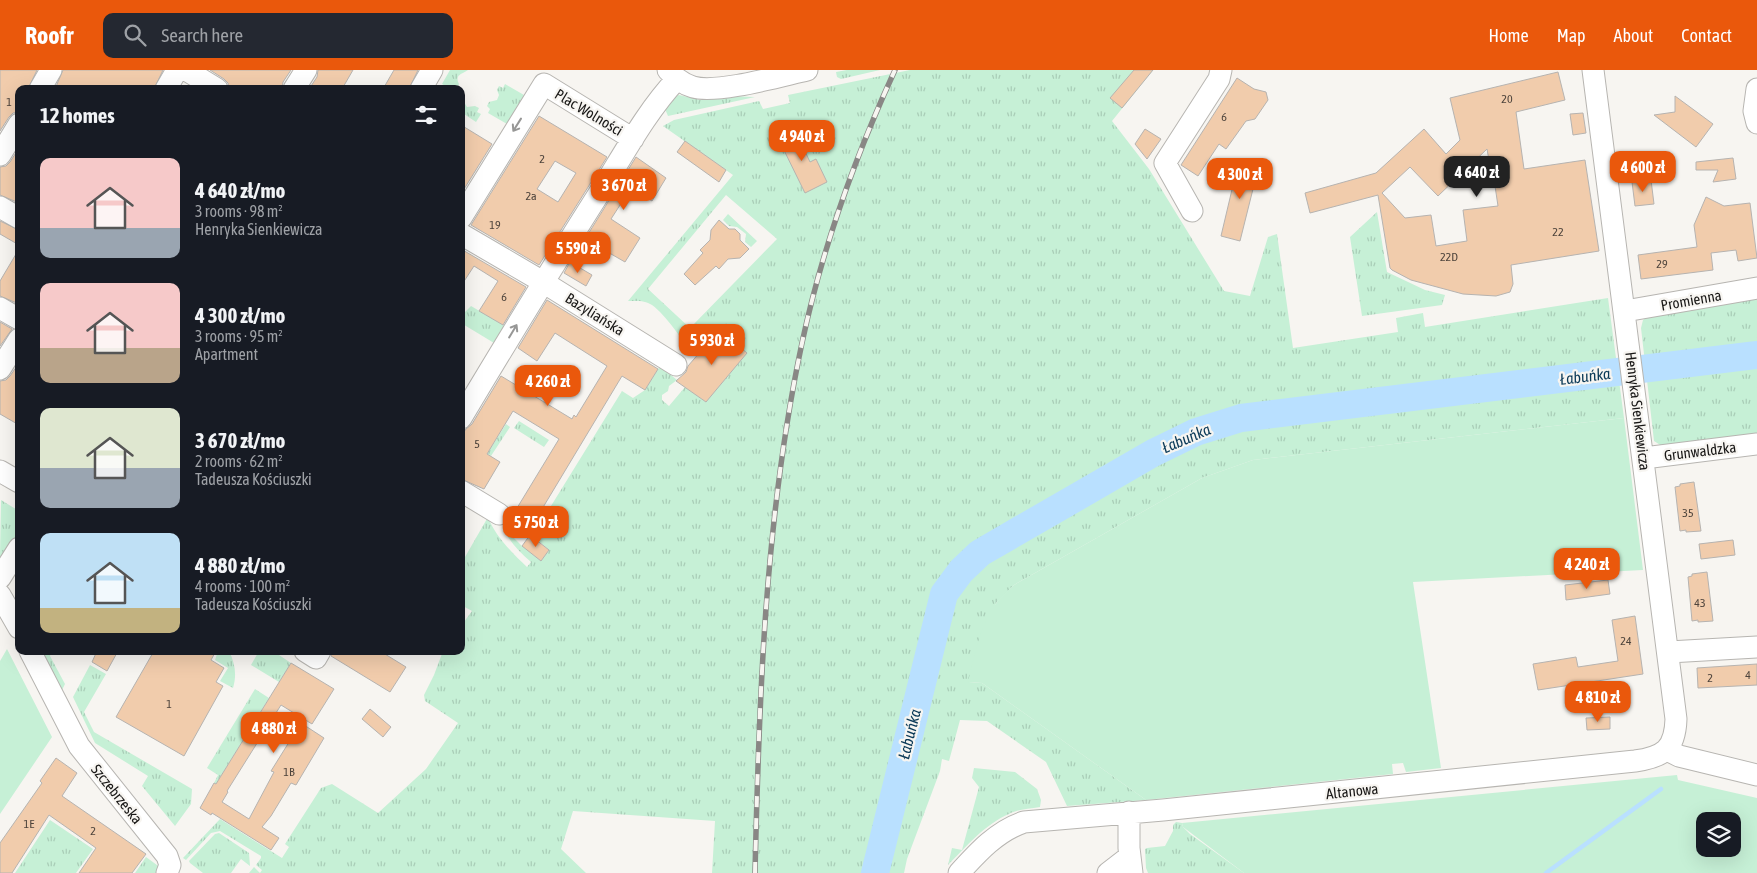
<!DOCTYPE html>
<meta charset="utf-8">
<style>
:root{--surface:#171b24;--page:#242831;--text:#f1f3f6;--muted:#9ea1a6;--accent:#ea580c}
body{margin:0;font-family:"Asap Condensed",sans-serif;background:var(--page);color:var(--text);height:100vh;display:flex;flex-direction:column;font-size:19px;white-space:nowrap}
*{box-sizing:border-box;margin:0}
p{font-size:16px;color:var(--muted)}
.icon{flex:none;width:28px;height:28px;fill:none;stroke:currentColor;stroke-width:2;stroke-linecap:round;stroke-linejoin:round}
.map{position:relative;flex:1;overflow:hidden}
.sheet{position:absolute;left:15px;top:15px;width:450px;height:570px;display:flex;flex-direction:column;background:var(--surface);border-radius:10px;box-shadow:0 5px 20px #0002}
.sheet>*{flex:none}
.fabs{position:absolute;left:1696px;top:742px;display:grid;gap:10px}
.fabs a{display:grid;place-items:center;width:45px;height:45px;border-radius:10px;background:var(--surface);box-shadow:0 5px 20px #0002;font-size:25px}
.price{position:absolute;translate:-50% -42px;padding:0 11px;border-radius:10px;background:var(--accent);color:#fff;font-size:16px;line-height:32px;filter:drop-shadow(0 1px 2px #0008)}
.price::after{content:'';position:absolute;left:50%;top:30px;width:15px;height:11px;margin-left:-8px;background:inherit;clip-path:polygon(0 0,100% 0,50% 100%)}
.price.on{background:#222;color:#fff}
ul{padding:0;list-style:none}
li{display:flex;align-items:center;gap:15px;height:125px;padding:0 25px}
li span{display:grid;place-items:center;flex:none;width:140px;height:100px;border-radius:10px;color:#555}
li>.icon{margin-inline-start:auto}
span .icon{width:60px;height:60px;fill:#fffc;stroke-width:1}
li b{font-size:21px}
h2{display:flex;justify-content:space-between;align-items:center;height:60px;padding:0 25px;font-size:21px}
header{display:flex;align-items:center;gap:30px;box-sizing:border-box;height:70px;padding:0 25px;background:var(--accent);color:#fff}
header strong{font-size:24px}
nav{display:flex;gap:28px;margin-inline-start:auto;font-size:18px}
.search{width:350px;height:45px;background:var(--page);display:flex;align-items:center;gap:12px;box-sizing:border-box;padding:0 18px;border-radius:10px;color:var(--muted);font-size:19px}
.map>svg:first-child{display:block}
.grass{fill:url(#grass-tufts);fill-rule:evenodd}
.green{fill:#c6f0d6;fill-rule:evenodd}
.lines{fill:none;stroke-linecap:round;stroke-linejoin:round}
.stream{stroke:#b9e0ff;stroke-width:4.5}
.river{stroke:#b9e0ff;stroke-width:28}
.building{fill:#f1ccac;stroke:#b6b3b0;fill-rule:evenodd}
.minor-casing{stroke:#b7b5b1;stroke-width:23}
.minor{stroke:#fff;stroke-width:21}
.rail-casing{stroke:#898785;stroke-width:5.5}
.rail{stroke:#f7f5f1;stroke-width:4;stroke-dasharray:11;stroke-linecap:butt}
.oneway{stroke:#979796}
.labels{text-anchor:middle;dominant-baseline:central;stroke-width:4.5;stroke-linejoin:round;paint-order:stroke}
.number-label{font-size:12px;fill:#4e443c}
.street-label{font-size:15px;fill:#181716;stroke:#f7f5f1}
.water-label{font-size:16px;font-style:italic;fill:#0b3a58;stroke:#f7f5f1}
</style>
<header>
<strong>Roofr</strong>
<div class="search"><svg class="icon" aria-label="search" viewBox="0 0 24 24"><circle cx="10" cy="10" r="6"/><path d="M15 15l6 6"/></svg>Search here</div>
<nav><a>Home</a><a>Map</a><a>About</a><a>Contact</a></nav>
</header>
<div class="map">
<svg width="1757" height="803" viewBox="0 0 1757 803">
<defs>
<pattern id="grass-tufts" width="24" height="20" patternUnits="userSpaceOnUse" patternTransform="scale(1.25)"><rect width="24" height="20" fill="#c6f0d6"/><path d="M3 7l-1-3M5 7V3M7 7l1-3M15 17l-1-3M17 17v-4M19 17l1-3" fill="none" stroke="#a9cdb7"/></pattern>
</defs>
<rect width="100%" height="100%" fill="#f7f5f1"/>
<path class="grass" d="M450,0H468C463,4 454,4 459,14L457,18L453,16L451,19L442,14Z
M847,0H880L841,9L837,7L836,2Z
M910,0H1153L1112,51L1149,99L1224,221L1250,226L1268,167L1277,164L1293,278L1398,262L1396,248L1423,243L1425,257L1608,228L1624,348L1253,390L1202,408L1014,515L996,533L969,612L982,613L1146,730L1067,736L1046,692L987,651L960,650L949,691L942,689L940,701L907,789L904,803H712L715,751L573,741L561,779L586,803H249L254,797L260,803L262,800L256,795L261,788V786L220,761L211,763L186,790L183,788L220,749L282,788L289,777L285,774L321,718L332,714L378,743L426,699L458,653L425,631L424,625L434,605L443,581H461V556L472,541L461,535V494L488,447C495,466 513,484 527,497L531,492C521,484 513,475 506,464L507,461L522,476L541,491L549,480L515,451L518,445L538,457L622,321L633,328L645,320L660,296L677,310L669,316L668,321L662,325V330L669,336L685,317L706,332L746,283L715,257L693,284C682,270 666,245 652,235C645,230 636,231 628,231L733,105L663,56L674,50L759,31L763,39L790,33L788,25ZM726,125L777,169L690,258L648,219Z
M505,14L524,25L507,54L488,43L490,39L487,36L489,32L497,30L499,25L497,20L499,16L503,18Z
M679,25L701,30L726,26L755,27L668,46L665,39L675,26Z
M461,27L467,37L475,36L479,38L477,42L481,44L476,52L461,42Z
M1377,142L1387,202L1425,220L1445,225L1442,235L1362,246L1350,167Z
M728,144L757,171L751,177L745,172L746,164L737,157L729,156L723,150Z
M1757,228V367L1665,378L1654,371L1641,258L1643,250L1646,248Z
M471,236L505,256L494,273L461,253V246Z
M519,351L549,370L544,377L514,358Z
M506,354L510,357L491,386L487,384Z
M1,430L19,441V461L2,487L0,486Z
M42,581H52L50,586L65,614L62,620Z
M218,581H229C235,593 237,605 233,618L220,611L228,598L215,590Z
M259,581H273L291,593L279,612L251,595Z
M90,595L106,604L84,642L94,662L192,719L191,734L175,756L142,716L148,706L95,673L73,627Z
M255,619L269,628L216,714L214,713L218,705L207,698Z
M974,698L1015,702L1037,719L1041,730L1040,737C1029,739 1018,739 1009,744C985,754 966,777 948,795L952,778L962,780L979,717L972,708Z
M50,750L93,779L76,803H15Z
M1176,752L1182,753L1183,757L1190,764L1244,803H1148L1146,798L1145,779L1147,778L1165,776L1173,761V755Z
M219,763L249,783L250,796L241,789L231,803H203L190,793L189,791L215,764Z
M146,787L161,798L158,803H135Z"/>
<path class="green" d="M1624,348L1643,500L1413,512L1441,698L1406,702L1403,693L1392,694L1393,704L1146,730L982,613L968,612C975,585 979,558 995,535C1000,527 1008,521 1014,515L1202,408L1253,390Z
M7,579L52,667L0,744V591Z
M1677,705L1678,710L1757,728V803H1244L1183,757L1182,753ZM1732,751V779H1705V751Z"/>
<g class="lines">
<path class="stream" d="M1546,803L1661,719"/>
<path class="river" d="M875,803L944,524L961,501L980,483L1153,383L1196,362L1241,348L1757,285"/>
</g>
<path class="building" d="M0,0H37L28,19H19V42L13,43L9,47L0,61Z
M63,0H163L154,19H55Z
M210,0H291L283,12L282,19H229L228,13L224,9Z
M318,0H353L342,19H309L317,7Z
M394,0H418L409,19H383Z
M1134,0H1153L1122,38L1110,28Z
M1558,2L1565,30L1516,42L1524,99L1585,90L1599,181L1511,195L1513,214L1510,222L1496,226L1463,224L1411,210L1392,200L1390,198L1378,125L1310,143L1305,123L1376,103L1424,59L1446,84L1460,70L1450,28ZM1487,79L1490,96H1492L1498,136L1463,140L1467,171L1436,176L1431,145L1405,148L1382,123L1410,97L1438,126Z
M1237,8L1254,19L1266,22L1268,30L1255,49L1246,51L1226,79L1219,74L1198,106L1181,95Z
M1675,26L1713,54L1696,77L1654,45L1675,42Z
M1583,43L1586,63L1573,65L1570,44Z
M539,46L607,87L539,195L471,155ZM555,91L576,103L558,132L537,119Z
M461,55L492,74L461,124Z
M1145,59L1161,69L1147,89L1135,74Z
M795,60L810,92L816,89L827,112L805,123L777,66Z
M685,71L726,100L719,112L677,82Z
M19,78V133L0,125V97L6,96L10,92Z
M636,87L666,108L652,131L631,118L611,149L640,168L625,192L585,169Z
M1733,88L1736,109L1713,112L1718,100H1696V92Z
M1239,90L1259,95L1240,171L1221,166Z
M1651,110L1654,134L1635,136L1632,112Z
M1706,127L1724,136L1750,133L1757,188L1738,191L1736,180L1711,183L1713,200L1641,209L1638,185L1697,177L1694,155Z
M719,150L729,159H735L740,164V170L749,179L740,188L728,189L719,199L716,196L695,215L684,204L703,183L700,180L710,170L711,160Z
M0,151L19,160V175L0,164Z
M19,179V234L0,226V211Z
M461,179L526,217L503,255L479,241L498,211L474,196L461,216Z
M570,192L592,205L586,216L564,203Z
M547,230L658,299L645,320L622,306L533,454L514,443L559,369L513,341L487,384L500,392L484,419L461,409V366L466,359L472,354L501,306L572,349L574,345L576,347L607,296L555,263L537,291L518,278Z
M0,252L12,259L0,276Z
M719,260L747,283L706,332L676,311L686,302L688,296Z
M19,293V355L0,344V311L6,310L10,306Z
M1694,412L1701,461L1686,462V460L1680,461L1675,417L1680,416V414Z
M530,465L549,480L541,491L522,476Z
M1733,470L1735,485L1701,489L1699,474Z
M1707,502L1713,551L1698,552V550L1692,551L1688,507L1692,506V504Z
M1608,510L1610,524L1566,530L1565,515Z
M1635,546L1643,604L1538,620L1533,594L1576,587L1578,597L1618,591L1612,550Z
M97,581H118L107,601L92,592Z
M154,581H216L211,590L224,598L216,612L223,616L184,686L116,647Z
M332,581H380L406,597L390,622L331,586Z
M291,593L334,619L312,654L281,635L227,721L228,722L222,732L249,749L274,702L271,701L301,653L324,668L296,715L291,713L271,746L262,757L279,768L271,780L212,743L211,745L200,738L214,713L216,714Z
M1757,594V615L1698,618L1697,598Z
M370,639L391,657L383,667L362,649Z
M1610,647V659L1587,660L1586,648Z
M56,688L77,703L62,726L146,784L132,803H79L96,778L49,745L12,803H0V773L42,713L40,711Z"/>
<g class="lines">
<defs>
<path id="minor" d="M186,0L217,19
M668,0C675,8 683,14 693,17C717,24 780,6 807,0
M40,19L51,0
M166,19L177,0
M294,19L306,0
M421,19L432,0
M1757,19L1754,41L1757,53
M0,85L19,54
M0,137L19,148
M1192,141L1165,93L1219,9L1221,0
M461,148L544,14L633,69
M461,164L543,212L676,295
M0,238L19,249
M1625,241L1757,218
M0,299L19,269
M461,348C506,273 551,199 598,125C623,86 645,43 677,9
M1644,388L1757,374
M0,401L19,412
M461,421L499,444
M0,508L19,478
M0,525L19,558
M30,581L79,676L167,786L170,795L167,803
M305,581L316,588L320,581
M1669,582L1757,577
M1667,680L1679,686L1757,705
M1129,742V778L1132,803
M959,803C978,782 997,761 1024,752L1163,740L1635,691C1664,687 1675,679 1676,649L1593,0
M1108,803L1130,786"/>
</defs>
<use href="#minor" class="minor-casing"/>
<use href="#minor" class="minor"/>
<defs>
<path id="rail" d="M755,803C759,626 765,447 802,273C822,179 855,87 895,0"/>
</defs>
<use href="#rail" class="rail-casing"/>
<use href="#rail" class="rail"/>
</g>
<defs><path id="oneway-shaft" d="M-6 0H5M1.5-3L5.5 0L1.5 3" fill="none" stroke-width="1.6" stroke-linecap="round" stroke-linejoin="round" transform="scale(1.25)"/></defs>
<g class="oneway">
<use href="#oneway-shaft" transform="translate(517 55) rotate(122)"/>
<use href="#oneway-shaft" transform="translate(513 261) rotate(-59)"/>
</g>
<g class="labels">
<g class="number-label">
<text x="1507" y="29">20</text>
<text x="9" y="32">1</text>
<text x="1224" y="47">6</text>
<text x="542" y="89">2</text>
<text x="531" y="126">2a</text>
<text x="495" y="155">19</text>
<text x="1558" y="162">22</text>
<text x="1449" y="187">22D</text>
<text x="1662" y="194">29</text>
<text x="504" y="227">6</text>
<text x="477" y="374">5</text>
<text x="1688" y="443">35</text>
<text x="1700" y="533">43</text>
<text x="1626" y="571">24</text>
<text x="1748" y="605">4</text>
<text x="1710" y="608">2</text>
<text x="169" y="634">1</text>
<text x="289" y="702">1B</text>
<text x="29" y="754">1E</text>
<text x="93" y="761">2</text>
</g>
<g class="street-label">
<text transform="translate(589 42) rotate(31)">Plac Wolności</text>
<text transform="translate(1691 230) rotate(-10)">Promienna</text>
<text transform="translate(595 244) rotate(32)">Bazyliańska</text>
<text transform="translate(1638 341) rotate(83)">Henryka Sienkiewicza</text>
<text transform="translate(1700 381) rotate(-7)">Grunwaldzka</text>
<text transform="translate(1352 721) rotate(-6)">Altanowa</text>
<text transform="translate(117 724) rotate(51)">Szczebrzeska</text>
</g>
<g class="water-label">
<text transform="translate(1585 306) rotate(-7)">Łabuńka</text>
<text transform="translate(1186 368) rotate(-23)">Łabuńka</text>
<text transform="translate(909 664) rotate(-76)">Łabuńka</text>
</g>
</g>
</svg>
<div class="fabs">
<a><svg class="icon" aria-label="layers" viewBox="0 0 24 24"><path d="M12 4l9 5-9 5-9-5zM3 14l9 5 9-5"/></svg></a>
</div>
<b class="price" style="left:802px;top:92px">4 940 zł</b>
<b class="price" style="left:1643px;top:123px">4 600 zł</b>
<b class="price on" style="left:1477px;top:128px">4 640 zł</b>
<b class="price" style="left:1240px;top:130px">4 300 zł</b>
<b class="price" style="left:624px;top:141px">3 670 zł</b>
<b class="price" style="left:578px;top:204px">5 590 zł</b>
<b class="price" style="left:712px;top:296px">5 930 zł</b>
<b class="price" style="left:548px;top:337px">4 260 zł</b>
<b class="price" style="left:536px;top:478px">5 750 zł</b>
<b class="price" style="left:1587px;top:520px">4 240 zł</b>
<b class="price" style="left:1598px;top:653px">4 810 zł</b>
<b class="price" style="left:274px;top:684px">4 880 zł</b>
<section class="sheet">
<h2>12 homes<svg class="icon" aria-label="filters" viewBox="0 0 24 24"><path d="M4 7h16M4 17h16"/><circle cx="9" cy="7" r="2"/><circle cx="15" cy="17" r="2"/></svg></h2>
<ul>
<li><span style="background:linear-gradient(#f6c9c9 70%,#9aa5b1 0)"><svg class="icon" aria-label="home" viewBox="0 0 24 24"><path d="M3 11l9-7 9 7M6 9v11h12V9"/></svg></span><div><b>4 640 zł/mo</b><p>3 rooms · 98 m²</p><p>Henryka Sienkiewicza</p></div></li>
<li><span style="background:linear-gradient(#f6c9c9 65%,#b9a48a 0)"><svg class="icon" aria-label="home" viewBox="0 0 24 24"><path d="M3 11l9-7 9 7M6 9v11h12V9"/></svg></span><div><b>4 300 zł/mo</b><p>3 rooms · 95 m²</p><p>Apartment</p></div></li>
<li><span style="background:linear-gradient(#dfe7d0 60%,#9aa5b1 0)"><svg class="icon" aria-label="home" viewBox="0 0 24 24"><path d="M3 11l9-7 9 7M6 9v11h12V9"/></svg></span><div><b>3 670 zł/mo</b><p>2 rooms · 62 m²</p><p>Tadeusza Kościuszki</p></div></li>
<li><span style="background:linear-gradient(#bfe0f5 75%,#c2b280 0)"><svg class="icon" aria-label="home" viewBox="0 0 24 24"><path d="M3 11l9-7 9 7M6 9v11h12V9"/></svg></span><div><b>4 880 zł/mo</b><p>4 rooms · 100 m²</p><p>Tadeusza Kościuszki</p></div></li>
</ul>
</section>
</div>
